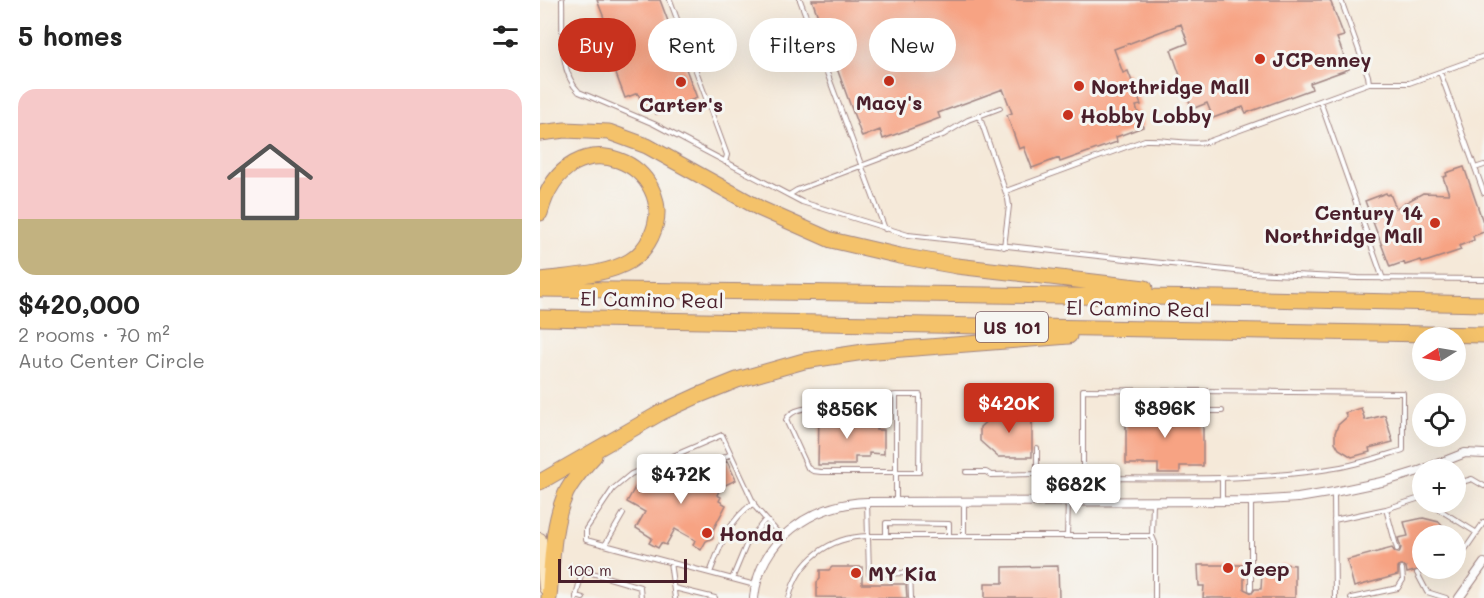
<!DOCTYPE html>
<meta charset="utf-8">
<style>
:root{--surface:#fff;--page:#f2f2f2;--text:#222;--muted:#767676;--line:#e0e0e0;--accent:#c8321e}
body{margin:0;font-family:Mali,sans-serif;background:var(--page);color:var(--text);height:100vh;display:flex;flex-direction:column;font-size:22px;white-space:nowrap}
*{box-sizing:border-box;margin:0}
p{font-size:20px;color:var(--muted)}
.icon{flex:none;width:33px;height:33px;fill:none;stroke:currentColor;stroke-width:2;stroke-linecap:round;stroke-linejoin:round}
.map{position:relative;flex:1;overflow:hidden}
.sheet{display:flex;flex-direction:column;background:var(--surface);width:540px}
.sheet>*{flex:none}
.hud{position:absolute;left:18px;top:18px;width:570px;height:54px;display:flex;gap:12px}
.needle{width:39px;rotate:259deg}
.buttons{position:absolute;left:872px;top:327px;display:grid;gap:12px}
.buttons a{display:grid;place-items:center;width:54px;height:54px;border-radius:50%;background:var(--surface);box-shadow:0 6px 24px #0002;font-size:30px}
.scale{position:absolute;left:18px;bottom:15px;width:129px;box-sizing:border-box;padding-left:6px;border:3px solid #4a1f2b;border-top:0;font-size:16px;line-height:21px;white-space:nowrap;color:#4a1f2b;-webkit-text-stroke:4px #f6f6f2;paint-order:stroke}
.price{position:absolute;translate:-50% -51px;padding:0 14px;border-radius:6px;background:#fff;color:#222;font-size:20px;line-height:39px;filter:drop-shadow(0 2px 3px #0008)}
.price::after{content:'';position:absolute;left:50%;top:36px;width:18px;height:14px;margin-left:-9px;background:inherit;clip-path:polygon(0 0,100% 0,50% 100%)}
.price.current{background:var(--accent);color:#fff}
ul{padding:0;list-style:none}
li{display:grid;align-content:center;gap:12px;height:318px;padding:0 18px}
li+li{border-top:2px solid var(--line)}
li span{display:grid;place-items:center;height:186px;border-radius:18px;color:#555}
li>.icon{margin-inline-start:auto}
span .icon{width:108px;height:108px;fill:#fffc;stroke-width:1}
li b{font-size:26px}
h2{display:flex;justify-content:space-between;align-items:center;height:72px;padding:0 18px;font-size:26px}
.pill{padding:0 21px;border-radius:27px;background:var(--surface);box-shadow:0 6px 24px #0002;font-size:21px;line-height:54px}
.pill.current{background:var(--accent);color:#fff}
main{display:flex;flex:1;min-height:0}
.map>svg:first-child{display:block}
.building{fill:#f7a383}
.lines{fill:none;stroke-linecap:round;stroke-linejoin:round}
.service-casing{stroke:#a08482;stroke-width:6}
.minor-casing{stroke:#a08482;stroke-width:10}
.secondary-casing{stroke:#a08482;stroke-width:14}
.motorway-casing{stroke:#a08482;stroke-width:17}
.service{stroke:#fff;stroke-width:4}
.minor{stroke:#fff;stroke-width:8}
.secondary{stroke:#fbe7c3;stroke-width:12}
.motorway{stroke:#f4c26a;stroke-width:15}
.poi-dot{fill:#c8321e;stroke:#f6f6f2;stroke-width:2}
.labels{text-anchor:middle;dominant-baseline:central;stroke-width:6;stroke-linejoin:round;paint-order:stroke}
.shield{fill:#f6f6f2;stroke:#7e6067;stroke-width:1.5}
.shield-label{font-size:18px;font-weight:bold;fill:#4a1f2b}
.poi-label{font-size:20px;font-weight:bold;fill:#4a1f2b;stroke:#f6f6f2;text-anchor:start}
.street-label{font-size:20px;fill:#4a1f2b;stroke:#f6f6f2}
</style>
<main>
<section class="sheet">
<h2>5 homes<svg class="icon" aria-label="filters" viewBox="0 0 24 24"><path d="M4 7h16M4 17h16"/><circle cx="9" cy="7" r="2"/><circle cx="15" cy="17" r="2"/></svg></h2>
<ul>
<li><span style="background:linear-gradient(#f6c9c9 70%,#c2b280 0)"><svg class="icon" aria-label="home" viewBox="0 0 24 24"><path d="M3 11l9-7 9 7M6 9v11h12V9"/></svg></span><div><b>$420,000</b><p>2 rooms · 70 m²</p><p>Auto Center Circle</p></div></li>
</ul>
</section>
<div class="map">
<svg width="944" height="598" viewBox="0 0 944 598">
<rect width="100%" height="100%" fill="#f6f6f2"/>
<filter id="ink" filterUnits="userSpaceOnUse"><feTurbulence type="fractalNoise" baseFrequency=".0167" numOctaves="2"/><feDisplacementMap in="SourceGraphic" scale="12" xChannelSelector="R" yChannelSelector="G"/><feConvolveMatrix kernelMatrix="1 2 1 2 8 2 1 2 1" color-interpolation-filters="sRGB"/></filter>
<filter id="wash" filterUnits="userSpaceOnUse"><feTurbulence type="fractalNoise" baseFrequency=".008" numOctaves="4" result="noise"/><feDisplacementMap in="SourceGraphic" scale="24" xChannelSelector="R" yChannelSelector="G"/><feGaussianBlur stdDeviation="1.35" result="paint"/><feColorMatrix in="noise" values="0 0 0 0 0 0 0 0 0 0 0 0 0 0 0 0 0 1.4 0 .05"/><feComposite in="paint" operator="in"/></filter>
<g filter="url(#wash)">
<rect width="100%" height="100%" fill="#f5e9d9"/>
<g id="blocks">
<path class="building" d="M57,0H120L157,98L116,114L111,100L102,104L98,93L85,98L63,39L71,36Z
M272,0H790L804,36L797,38L809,69L770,83L772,89L706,113L703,107L673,118L667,103L652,109L631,50L648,43L641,24L574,49L583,73L588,71L601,105L596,106L603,127L576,137L577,142L520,162L519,158L492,168L484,147L479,149L467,115L472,113L463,89L398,113L400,118L343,139L340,130L322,137Z
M924,167L944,225V232L933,236L934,240L919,246L921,250L882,263L881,260L865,265L864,262L850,267L825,201L846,193L847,195L850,194L856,208L883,193L909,194L903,177L907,176L906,173Z
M613,400H633V407L629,410L633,415L663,416V466H640V473H618V464H586V417H613L617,412L613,407Z
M465,406H482V419H492V457H458L440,441V427L450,418H465Z
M821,408L825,420L845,415L853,442L829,448L830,452L812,457L799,449L795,442V433L798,425L807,417L805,413Z
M279,414L322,415V424H336V430H344V454L329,453V457H315V465H278Z
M187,461L196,480L181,487L177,495L181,497L179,501L186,505L173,530V538L166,541L161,550L153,545L155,540L135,529L126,545L121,543L118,548L109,543L112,538L96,528L105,512L87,502L103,473L107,475L110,470L116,472V470L140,484L142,480L153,487L161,473Z
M883,518L899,522L910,536H882V569L867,573L866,567L861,565L858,568V575L814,587L807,560L852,548L855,552L859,553L861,548L858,538L868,536L864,522Z
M740,564L755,565V598H663L664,586H659L658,565H704V589L712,593L715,589H721L722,572H740Z
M518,566L519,598H445V583H463V567Z
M292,567H322V584H366L367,598L277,597V582L280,579V570H289Z"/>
</g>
</g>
<g filter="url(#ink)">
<use href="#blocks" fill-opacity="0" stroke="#a08482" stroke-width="1.5"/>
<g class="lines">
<defs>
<path id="service" d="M22,0C23,29 18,71 39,92L114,124L262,202L368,235L713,273L818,278L944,279
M130,0L187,155L185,162
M260,0L345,229
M801,0L828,76L829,83
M900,72L935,168L944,165
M780,101L843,279
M439,115L468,199L469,206L464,247
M935,168L944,193
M466,191L605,140C626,139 647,145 667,142L829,83H869L944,56
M249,195L257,190L403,135L428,120L460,108
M602,391V411H613
M356,395H380L379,472H281L273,471L268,468L246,420C251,410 262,409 272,407Z
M633,411H682
M497,448V474H522
M118,463L143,476L191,454
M426,472H446L451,475L497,474
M543,478C629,478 716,482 801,467C822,463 843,456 863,450V393L543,390V501
M682,478V501
M915,484L932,479L944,486
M794,494L795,598
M356,501V395
M327,502L329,574L370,573L371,598
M887,502L937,533
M424,504V536
M846,509L857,549
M794,520L846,509L880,498
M346,536V523L409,524V536
M527,536L528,502
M612,536L615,543V598
M65,545L83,514
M130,562L135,598
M915,564L944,522
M170,573C180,546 189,519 214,503
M877,573L887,592L906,598
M192,579L207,543L225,520
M215,585L46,540V529L73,489L91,474L182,435L216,508L241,536
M134,588L175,598
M711,589V501
M36,596L43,598
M36,598L42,570L100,587L101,598
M249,598C258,560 289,537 328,536H612L613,502
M811,598L858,588L863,580L862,569"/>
<path id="minor" d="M882,470L925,453L944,454
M214,598C220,539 272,504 327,502L711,501L758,498L794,492L846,481L882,470
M919,598L944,563"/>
<path id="secondary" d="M0,539L5,588"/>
<path id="motorway" d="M0,133L25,130L69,132L107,146L221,209L291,240L360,256L417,266L605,288
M0,213C28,110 144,167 111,237C106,247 100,255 90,261C65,276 28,276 0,280
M0,289L683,298L944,304
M0,318L944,335
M0,482L122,412L157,396L197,380L264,361L324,352L529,336
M9,598C12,564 12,524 26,493C33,479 44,467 54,456"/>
</defs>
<use href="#service" class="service-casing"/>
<use href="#minor" class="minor-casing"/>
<use href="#secondary" class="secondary-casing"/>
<use href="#motorway" class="motorway-casing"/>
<use href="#service" class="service"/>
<use href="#minor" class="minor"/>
<use href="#secondary" class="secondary"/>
<use href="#motorway" class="motorway"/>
</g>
</g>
<g class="poi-dot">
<circle cx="720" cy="59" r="6"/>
<circle cx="349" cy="81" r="6"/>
<circle cx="141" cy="82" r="6"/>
<circle cx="539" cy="86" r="6"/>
<circle cx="528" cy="115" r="6"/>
<circle cx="895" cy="223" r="6"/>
<circle cx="167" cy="533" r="6"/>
<circle cx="688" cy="568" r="6"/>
<circle cx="316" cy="573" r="6"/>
</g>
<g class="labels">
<rect class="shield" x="436" y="312" width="72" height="30" rx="4.5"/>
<g class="shield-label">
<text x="472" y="327">US 101</text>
</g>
<g class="poi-label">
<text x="732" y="59">JCPenney</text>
<text x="551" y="86">Northridge Mall</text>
<text x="349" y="102" text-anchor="middle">Macy's</text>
<text x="141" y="104" text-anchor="middle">Carter's</text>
<text x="540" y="115">Hobby Lobby</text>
<text x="883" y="212" text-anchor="end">Century 14<tspan x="883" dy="23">Northridge Mall</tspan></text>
<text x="179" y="533">Honda</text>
<text x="700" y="568">Jeep</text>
<text x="328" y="573">MY Kia</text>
</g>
<g class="street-label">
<text transform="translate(112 299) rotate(1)">El Camino Real</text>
<text transform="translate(598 308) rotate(1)">El Camino Real</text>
</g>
</g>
</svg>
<div class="buttons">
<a><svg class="needle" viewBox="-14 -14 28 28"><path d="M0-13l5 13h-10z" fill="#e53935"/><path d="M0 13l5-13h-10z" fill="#767676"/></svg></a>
<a><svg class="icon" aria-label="locate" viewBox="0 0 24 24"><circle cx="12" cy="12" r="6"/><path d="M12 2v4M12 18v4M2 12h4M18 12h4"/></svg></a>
<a>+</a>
<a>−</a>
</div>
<div class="scale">100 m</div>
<b class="price current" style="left:469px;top:434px">$420K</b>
<b class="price" style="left:625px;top:439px">$896K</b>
<b class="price" style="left:307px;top:440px">$856K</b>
<b class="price" style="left:141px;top:505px">$472K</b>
<b class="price" style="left:536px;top:515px">$682K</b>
<div class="hud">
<a class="pill current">Buy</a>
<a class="pill">Rent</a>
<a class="pill">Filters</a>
<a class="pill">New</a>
</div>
</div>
</main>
